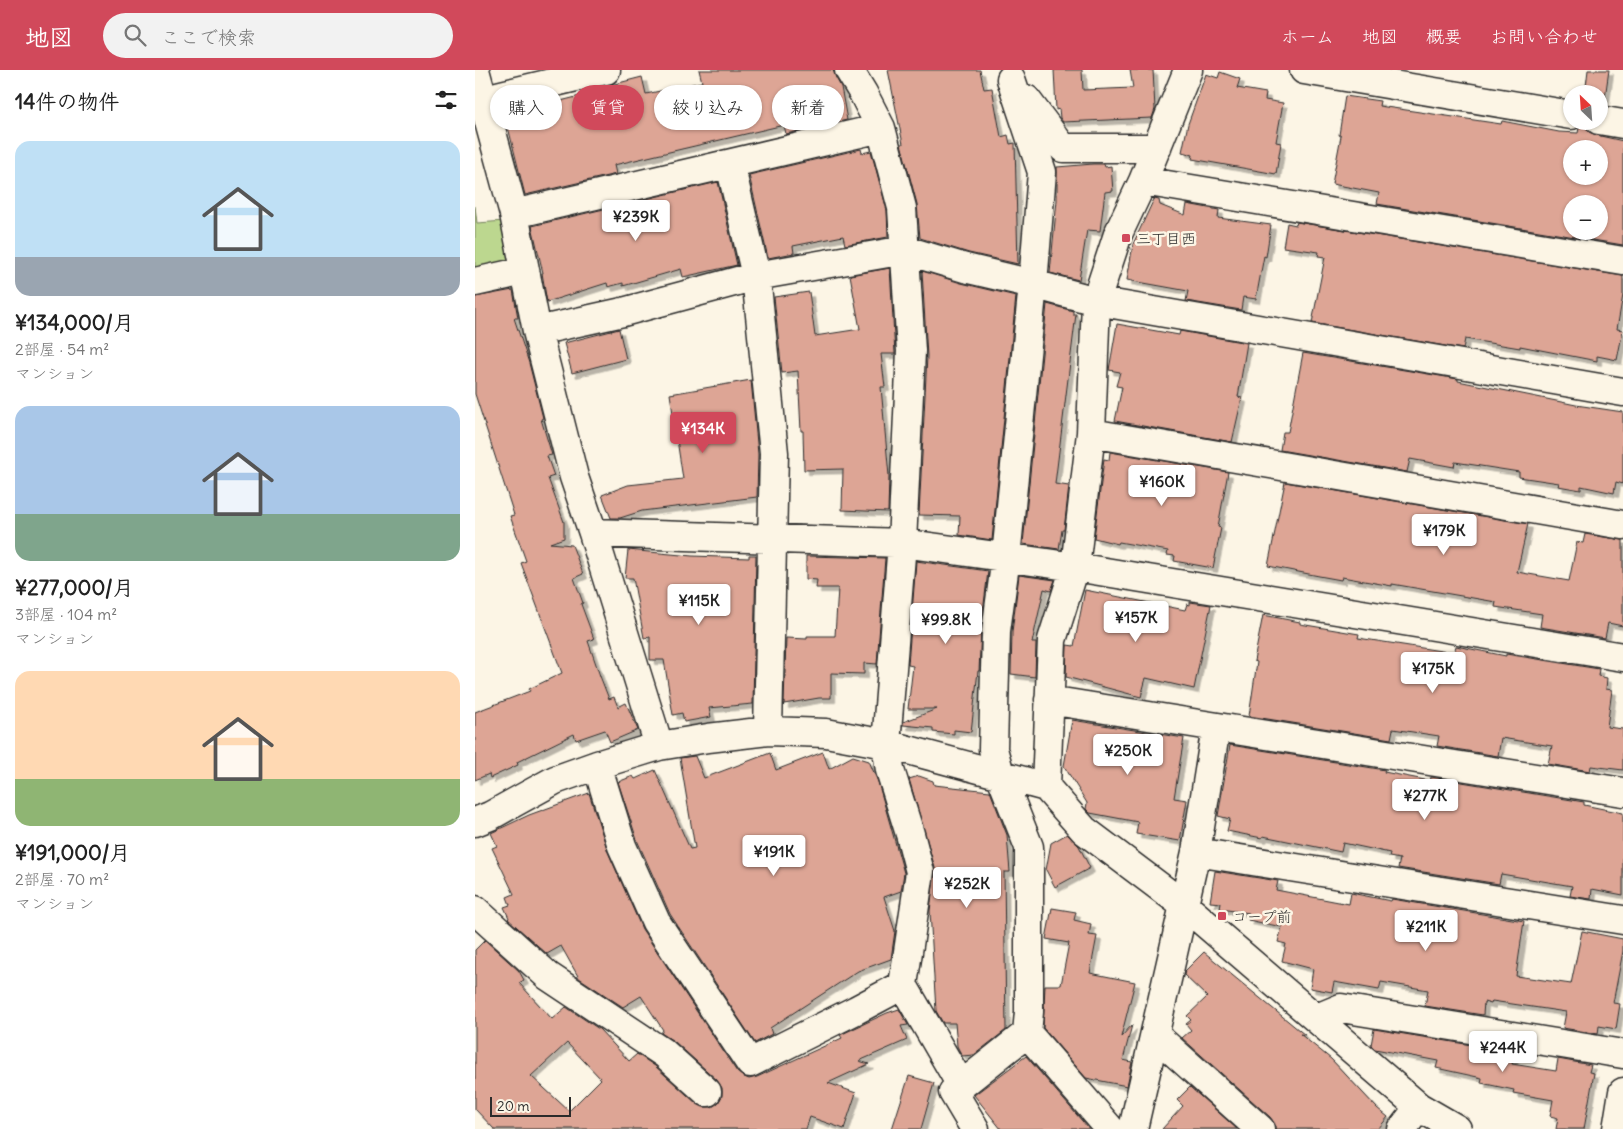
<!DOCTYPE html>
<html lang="ja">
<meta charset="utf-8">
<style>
:root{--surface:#fff;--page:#f2f2f2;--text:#222;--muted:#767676;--accent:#d1495b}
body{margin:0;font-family:Delius,"Klee One",sans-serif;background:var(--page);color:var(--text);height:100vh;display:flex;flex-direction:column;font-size:19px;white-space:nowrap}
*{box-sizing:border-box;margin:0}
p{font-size:16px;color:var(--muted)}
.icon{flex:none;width:28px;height:28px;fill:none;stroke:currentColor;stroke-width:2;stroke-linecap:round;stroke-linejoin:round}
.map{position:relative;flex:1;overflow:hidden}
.details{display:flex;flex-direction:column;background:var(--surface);width:475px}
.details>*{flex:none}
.banner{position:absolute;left:15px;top:15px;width:475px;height:45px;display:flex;gap:10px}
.needle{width:32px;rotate:335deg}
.buttons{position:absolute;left:1088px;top:15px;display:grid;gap:10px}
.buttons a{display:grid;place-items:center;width:45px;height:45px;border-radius:50%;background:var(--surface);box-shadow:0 1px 4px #0004;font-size:25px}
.scale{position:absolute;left:15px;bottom:12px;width:81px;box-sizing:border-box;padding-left:5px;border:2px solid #2b2b2b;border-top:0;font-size:14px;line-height:18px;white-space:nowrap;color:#2b2b2b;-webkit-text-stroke:4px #fcf5e5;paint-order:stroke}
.price{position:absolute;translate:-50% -42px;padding:0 11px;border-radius:5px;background:#fff;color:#222;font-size:16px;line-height:32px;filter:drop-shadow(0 1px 2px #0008)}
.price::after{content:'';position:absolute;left:50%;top:30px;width:15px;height:11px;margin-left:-8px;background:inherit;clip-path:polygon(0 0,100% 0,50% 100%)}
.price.on{background:var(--accent);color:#fff}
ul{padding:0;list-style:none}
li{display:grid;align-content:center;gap:10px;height:265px;padding:0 15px}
li span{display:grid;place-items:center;height:155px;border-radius:15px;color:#555}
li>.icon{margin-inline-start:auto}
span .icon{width:90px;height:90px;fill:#fffc;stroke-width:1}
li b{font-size:21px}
h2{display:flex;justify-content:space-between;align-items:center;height:60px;padding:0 15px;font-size:21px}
.tag{padding:0 18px;border-radius:22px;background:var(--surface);box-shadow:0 1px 4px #0004;font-size:18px;line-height:45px}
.tag.on{background:var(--accent);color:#fff}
header{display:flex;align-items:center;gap:30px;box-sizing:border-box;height:70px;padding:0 25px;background:var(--accent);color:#fff}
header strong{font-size:24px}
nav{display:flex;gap:28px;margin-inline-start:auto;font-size:18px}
.search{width:350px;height:45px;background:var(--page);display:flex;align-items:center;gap:12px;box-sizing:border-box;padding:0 18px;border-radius:28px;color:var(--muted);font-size:19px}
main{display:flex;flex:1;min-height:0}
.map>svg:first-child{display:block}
.green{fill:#bcd78f;stroke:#74815d}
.building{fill:#dda595;stroke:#2b2b2b;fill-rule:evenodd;filter:url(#shadow)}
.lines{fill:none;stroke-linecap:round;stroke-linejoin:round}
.minor-casing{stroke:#2b2b2b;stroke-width:31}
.minor{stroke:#fcf5e5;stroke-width:28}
.poi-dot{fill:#d1495b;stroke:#fcf5e5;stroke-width:2}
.labels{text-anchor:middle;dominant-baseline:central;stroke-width:5;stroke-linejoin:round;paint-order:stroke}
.poi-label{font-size:15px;fill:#2b2b2b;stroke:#fcf5e5;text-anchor:start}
</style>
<header>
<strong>地図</strong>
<div class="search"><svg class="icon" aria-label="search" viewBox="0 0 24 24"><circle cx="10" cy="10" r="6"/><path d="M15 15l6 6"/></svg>ここで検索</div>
<nav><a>ホーム</a><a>地図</a><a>概要</a><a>お問い合わせ</a></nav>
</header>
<main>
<section class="details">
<h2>14件の物件<svg class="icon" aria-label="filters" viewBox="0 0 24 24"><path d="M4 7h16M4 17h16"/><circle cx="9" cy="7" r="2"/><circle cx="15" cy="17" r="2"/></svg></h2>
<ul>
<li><span style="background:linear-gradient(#bfe0f5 75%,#9aa5b1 0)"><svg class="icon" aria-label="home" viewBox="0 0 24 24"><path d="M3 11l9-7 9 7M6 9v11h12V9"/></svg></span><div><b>¥134,000/月</b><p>2部屋 · 54 m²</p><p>マンション</p></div></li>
<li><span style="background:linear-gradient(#a9c7e8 70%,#7fa58c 0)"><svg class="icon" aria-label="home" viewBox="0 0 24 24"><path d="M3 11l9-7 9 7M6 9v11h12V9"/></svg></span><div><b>¥277,000/月</b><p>3部屋 · 104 m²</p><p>マンション</p></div></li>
<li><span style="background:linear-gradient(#ffd9b3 70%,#8fb573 0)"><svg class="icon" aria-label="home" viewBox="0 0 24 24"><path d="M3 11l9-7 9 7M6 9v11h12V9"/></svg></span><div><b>¥191,000/月</b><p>2部屋 · 70 m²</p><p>マンション</p></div></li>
</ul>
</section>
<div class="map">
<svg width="1148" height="1059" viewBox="0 0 1148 1059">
<defs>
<filter id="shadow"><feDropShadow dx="4.5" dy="4.5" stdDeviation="0" flood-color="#0004"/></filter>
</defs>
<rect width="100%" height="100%" fill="#fcf5e5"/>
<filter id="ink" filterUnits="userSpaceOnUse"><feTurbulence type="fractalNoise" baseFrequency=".02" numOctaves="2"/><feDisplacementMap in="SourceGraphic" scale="10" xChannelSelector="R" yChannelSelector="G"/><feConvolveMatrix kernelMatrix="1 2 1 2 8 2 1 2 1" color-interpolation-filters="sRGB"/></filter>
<g filter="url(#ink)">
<path class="green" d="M0,136L2,153L30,151L42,196L0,200Z"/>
<path class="building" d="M224,0H358L361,8L366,17L372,50L311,64L309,55L139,95L141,104L50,125L30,45L129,20L128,17L167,7L171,24L227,12Z
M413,0H505L509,19L517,18L526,67L533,65L535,74L540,73L543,194L494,183L445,168L442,134L426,74H428Z
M579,0H607L608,20L658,18L655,0H678L680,39L677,48L588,52L585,48L584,39L581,40Z
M1113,0H1134L1129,35H1124V24H1110Z
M745,2L765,9L762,18L791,23L790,30L808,33L801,72L806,73L801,104L717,89L718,85L707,82L713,54L731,4L743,8Z
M870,26L905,31L904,36L1026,54L1027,51L1084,62L1103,63L1104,58L1109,53L1114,62L1121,65L1148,71V175L902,134L904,123L857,114L866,66L864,65ZM1096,79H1124V106H1096ZM1096,134H1124V161H1096Z
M386,79L387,83L396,81L412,140L413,167L370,175L368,166L318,176L319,183L293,188L274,105Z
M618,94H629L630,97L636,96L638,121L630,122L625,161L612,160L604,210L575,203L582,130V97Z
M243,112L262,195L208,207L206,199L148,216V213L133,217L132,213L72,232L67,203H68L57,156Z
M679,129L684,130L685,135L710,145L712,134L744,140L743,148L796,155L791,187L789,186L781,229L768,227L766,240L711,231L713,221L652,210L658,174Z
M822,152L1148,206V225L1142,259L1148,260L1142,290L1122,286V291L1045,276V278L990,269L988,279L837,253L850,187L843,186L844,182L808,177L812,153L821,155Z
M415,198L420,284H406L410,317H406L414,406L413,442L367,440L368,399L329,400L328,361H326L323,301L307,303L299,227L334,222L340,266L385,259L375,205Z
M447,201L486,213L541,226L517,470L484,465L485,446L444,445L452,286Z
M38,220L43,248H39L54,293L68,348L66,349L77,385L72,386L79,406L73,408L89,452V468L75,473L97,475L108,504L99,508L108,533L106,534L119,569L113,571L125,606L134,629L139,627L143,637L151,633L163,660L135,672L130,660L101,670L99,664L42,692L43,695L15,708L14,704L0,710V642L55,621L54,619L87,603L46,493L51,491L35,446L39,445L0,324V227Z
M572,234L598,241V244H601L580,414L594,416L589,460H587L584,479L548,474Z
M642,254L704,265L705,261L772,273L763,327L767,328L757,372L640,351L647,317L641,316L645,302L634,300Z
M144,259L151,289L97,303L89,273Z
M828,283L983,309V311L1101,335L1148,342V414L1141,412L1139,423L1106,416V420L1083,416L1084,413L1044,407V402L980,392L979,397L935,389L932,402L805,380L808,362H813Z
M276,310L283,384L282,427L167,441L145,448H136L127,425L153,415L208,409L195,324Z
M635,382L753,402L743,457L746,458L738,498L699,491L700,486L692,485L693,481L644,472L643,474L619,468L629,389L634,390Z
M810,412L1053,454L1042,502L1094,511L1102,472L1108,473L1110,464L1148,470V556L1133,553L1130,568L1065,557L1067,544L1020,537L1021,532L917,514V516L867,507L866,510L844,506L793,496Z
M153,480L217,486L274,488V485H281L278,634L234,638L236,647L209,652L207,643L198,645L189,590H175V567L169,568L158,508H150Z
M331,486L410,488L402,594L389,593V604L356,603V628H344L309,634L311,568L332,569V566H360L363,518H341L342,510L331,509Z
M441,491L513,501L506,559L504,601H503L496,662L479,660V664L458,662V658L428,655V652L462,639H433L438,596L433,595Z
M544,505L580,510L576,521L569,519L557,573H561L560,607L536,604L537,562Z
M610,520L710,540L712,534L715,535V532L736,535L719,619L671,608L666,627L591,607L592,575L599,576Z
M788,545L825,552V554L884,564L883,568L979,583L981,576L1031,586V584L1124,599L1123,606L1132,608L1131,619L1137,620L1132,657L1148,659V700L1116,696L1115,701L1073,694L1077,676L1026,668L1023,686L962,676L964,666L918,659L916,669L774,646L782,592L779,591Z
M597,650L709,668L699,728L712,730L705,771L661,764L663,752L615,743L611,739L612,733L589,696Z
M755,675L910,700L909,702L955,711L956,707L1109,732V735L1148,743V825L1117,819L1116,829L1095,826L1097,816L1026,804L1024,814L923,798L925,789L914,787L915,783L868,773L866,782L788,766L787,768L752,761L755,749L743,746Z
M348,682L354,699L378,686L394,691L403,712L429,803L426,821L409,827L420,861L416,889L383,901L295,958L297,964L280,973L195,844L162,770L143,712L158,706L160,709L180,700L215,779L220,778L205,688L220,686L229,708L295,683L301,700Z
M444,706L458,711L459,715L515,721L532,765L535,802H529L531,960L499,985L487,986L482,976L480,953H468L461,941L455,841L460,798L434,709Z
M114,723L133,782L167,859L262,1002L267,1006L274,1009L282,1007L367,968L365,965L412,943L424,939L433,955L426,956L432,970L384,991L394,994L353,1013L381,1023L369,1059L335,1047L331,1059H19L0,1039V880L10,870L44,901L49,910L44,913L77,949L91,937L124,959L154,991L162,984L180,996L222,1034L228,1037H237L243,1033L247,1026V1018L242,1010L200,972L186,963L188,960L166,926L148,937L104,908L86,876L72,884L33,849L34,848L29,837L35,835L32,827L39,824L17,778L22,776L16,763L54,745ZM92,973L126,1009L94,1041L56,1006Z
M592,764L604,776L615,798L580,817L571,800L576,773Z
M740,801L803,811L801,820L874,834L876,823L916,831L917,829L1049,851L1041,906L1096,914L1107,861L1148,869V881L1138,933L1145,934L1141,959L1124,956L1123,964L1088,958L1091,942L1017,931L1016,934L1009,932L1008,945L950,936L953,920L906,912L904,920L859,912L857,922L835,918L838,899L807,891L811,874L803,872L807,857L773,850L774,843L745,839L746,833L735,832Z
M577,838L601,842L599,850L616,854L614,865L622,866L615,903L660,912L646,967L657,955L648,990L657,992L652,1016L611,1008L568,958L570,915H586L594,873L571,869Z
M729,882L830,965L825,964L856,989L902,1038L913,1047L903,1059H800V1054L795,1047L707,968L716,960L711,954L716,950L712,946L732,927L709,905L710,901Z
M899,959L1033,981L1032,984L1039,985L1037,994L1081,1001L1083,989L1116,995L1114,1002L1119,1003L1109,1059H1081L1083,1048L1075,1046L1078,1030L1038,1023L1039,1020L1006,1013L1007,1008L961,998L963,991L900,979L896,975Z
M551,986L614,1059H526L499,1025Z
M434,1006L459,1013L446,1059H417Z
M715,1017L762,1059H687L708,1036L702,1030Z"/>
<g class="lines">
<defs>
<path id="minor" d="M0,0L39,144L62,261L99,407L118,463L184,676
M374,0L388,23L406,58L427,138L436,281L427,473L411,674L415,700L435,764L445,802L428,915L486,1015
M829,0L1096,45
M9,29L131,0
M551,29L588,78H682
M1124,50L1148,54
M255,94L281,206L299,383L293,661
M668,111L1148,191
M39,144L406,58
M0,212L49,201
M62,261L148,242L281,206L430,180L490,198L558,214L621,231L1148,322
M616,363L1148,455
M118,463L427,473L600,497L1148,587
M574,630L1148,722
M122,695L147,776L181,852L275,993L381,940L428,915
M571,717L577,570L600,497L616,363L621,231L643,164L668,111L713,0
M0,752L15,746L80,710L122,695L184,676L233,668L293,661L351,663L411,674L571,717L609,760L710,836L944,1037L982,1059
M721,782L1148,850
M0,840L73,906L190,984L232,1022
M842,948L866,938L1148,984
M552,963L635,1059
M680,965L785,1059
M500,1059L478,1022L552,963L554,942V777L525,704L518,679L521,561L531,487L558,214L567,102L536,9
M658,1059L721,782L741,657
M927,1059L944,1037
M1142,1059L1148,1022"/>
</defs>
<use href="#minor" class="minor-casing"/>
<use href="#minor" class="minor"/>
</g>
</g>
<g class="poi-dot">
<rect x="646" y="163" width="10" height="10" rx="2.5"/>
<rect x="742" y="841" width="10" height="10" rx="2.5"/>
</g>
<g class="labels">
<g class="poi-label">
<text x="661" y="168">三丁目西</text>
<text x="757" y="846">コープ前</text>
</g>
</g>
</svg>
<div class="buttons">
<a><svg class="needle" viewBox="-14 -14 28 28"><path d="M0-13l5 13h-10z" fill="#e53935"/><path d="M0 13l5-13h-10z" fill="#767676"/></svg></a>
<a>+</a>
<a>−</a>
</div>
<div class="scale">20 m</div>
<b class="price" style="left:161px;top:172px">¥239K</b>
<b class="price on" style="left:228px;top:384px">¥134K</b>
<b class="price" style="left:687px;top:437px">¥160K</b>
<b class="price" style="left:969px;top:486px">¥179K</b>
<b class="price" style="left:224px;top:556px">¥115K</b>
<b class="price" style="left:661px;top:573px">¥157K</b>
<b class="price" style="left:471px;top:575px">¥99.8K</b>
<b class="price" style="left:958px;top:624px">¥175K</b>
<b class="price" style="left:653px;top:706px">¥250K</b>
<b class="price" style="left:950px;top:751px">¥277K</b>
<b class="price" style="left:299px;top:807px">¥191K</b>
<b class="price" style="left:492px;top:839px">¥252K</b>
<b class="price" style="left:951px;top:882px">¥211K</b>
<b class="price" style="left:1028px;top:1003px">¥244K</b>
<div class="banner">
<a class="tag">購入</a>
<a class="tag on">賃貸</a>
<a class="tag">絞り込み</a>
<a class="tag">新着</a>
</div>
</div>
</main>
